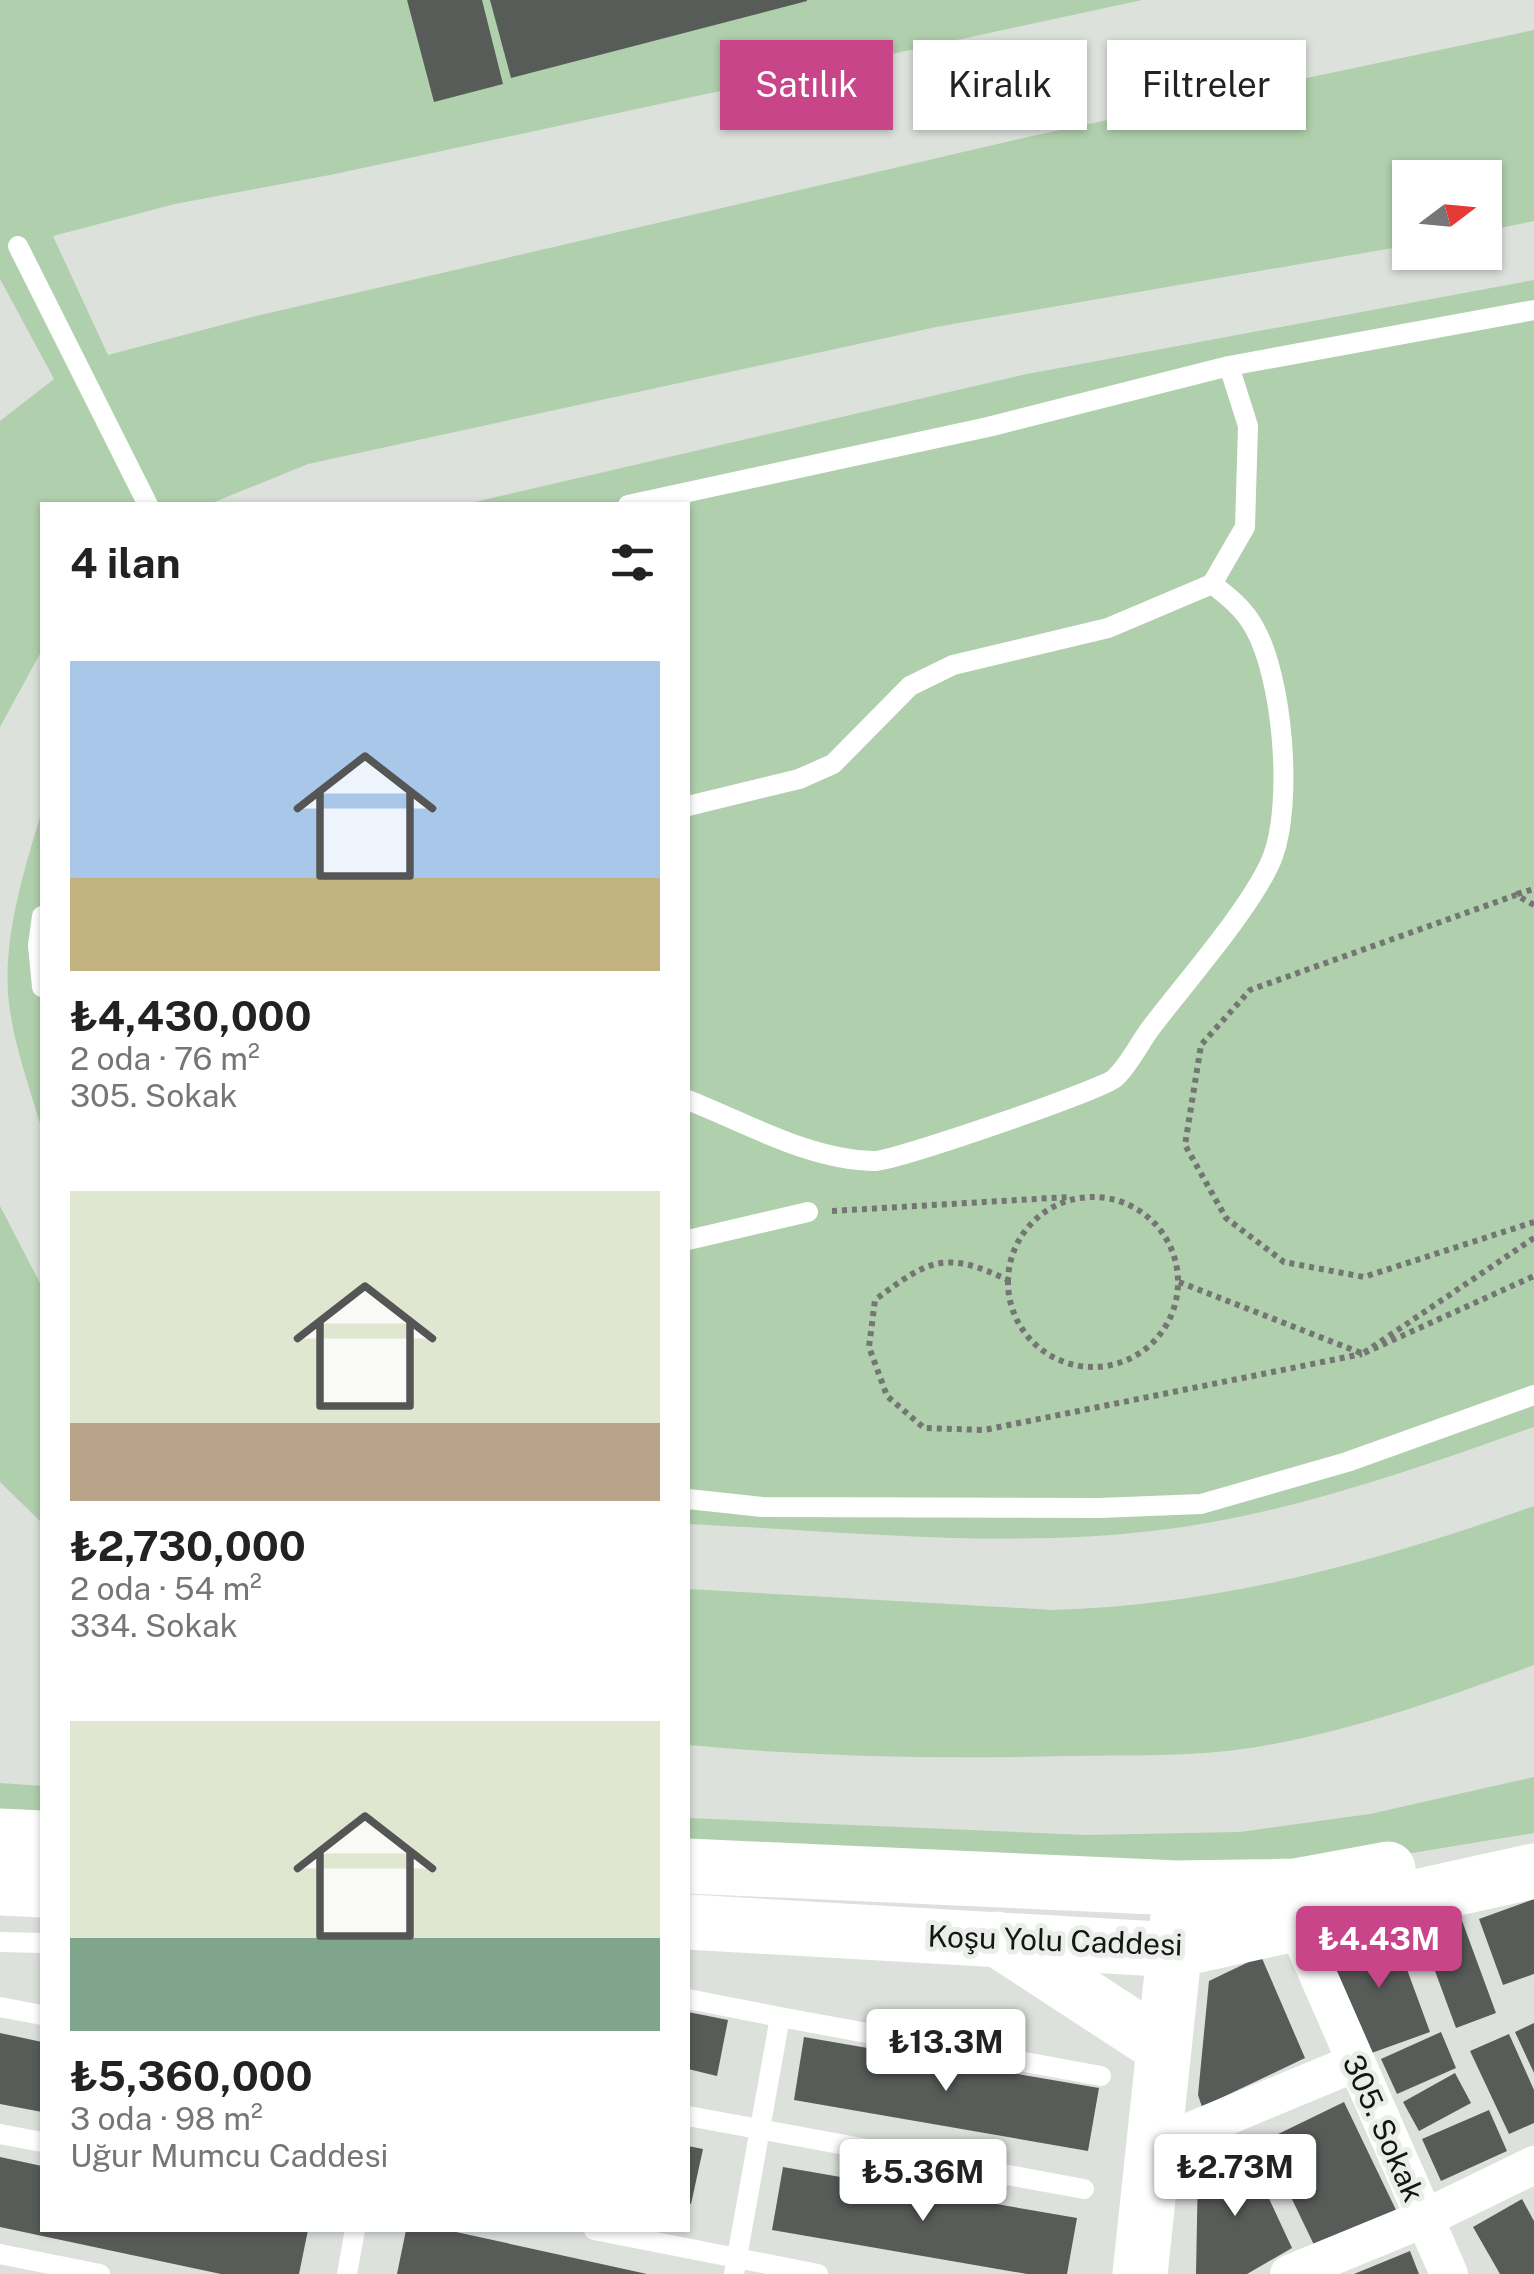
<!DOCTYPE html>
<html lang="tr">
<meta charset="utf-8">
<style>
:root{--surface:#fff;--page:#f2f2f2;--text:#222;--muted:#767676;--accent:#c94589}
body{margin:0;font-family:"Public Sans",sans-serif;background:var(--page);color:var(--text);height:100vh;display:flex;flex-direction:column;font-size:38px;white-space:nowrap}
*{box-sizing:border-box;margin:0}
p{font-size:32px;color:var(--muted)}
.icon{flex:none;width:55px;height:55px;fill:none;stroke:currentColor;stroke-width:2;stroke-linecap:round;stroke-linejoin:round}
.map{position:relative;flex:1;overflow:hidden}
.details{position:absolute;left:40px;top:502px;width:650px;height:1730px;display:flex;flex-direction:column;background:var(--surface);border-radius:0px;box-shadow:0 2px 8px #0004}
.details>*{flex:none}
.guide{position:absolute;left:720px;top:40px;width:662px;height:90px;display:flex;gap:20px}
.needle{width:65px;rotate:74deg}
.buttons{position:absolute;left:1392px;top:160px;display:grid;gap:20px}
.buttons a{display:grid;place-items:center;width:110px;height:110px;border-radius:0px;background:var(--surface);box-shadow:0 2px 8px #0004;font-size:50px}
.price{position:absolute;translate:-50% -85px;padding:0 22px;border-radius:10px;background:#fff;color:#222;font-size:32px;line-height:65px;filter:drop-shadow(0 2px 5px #0008)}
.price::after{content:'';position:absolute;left:50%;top:60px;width:30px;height:22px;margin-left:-15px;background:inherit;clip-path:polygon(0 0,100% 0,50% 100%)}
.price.selected{background:var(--accent);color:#fff}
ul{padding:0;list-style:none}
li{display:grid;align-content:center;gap:20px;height:530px;padding:0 30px}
li span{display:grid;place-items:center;height:310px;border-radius:0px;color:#555}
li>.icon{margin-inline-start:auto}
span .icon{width:180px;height:180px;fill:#fffc;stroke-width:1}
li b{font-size:42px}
h2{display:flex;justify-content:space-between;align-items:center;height:120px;padding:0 30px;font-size:42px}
.pill{padding:0 35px;border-radius:0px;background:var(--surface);box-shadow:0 2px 8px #0004;font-size:35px;line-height:90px}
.pill.selected{background:var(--accent);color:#fff}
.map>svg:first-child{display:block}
.green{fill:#b0cfac}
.building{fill:#585c58}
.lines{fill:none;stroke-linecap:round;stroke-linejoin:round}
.path{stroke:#747673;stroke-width:6;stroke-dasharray:5 5;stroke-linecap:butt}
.service{stroke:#fff;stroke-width:20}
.minor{stroke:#fff;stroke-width:38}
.secondary{stroke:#fff;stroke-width:55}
.labels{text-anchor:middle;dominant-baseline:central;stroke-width:10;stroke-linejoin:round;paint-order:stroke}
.street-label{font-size:30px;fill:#141514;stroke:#eaeee9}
</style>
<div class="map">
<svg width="1534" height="2274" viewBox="0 0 1534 2274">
<rect width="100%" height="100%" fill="#dde1dc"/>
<path class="green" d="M0,0H1142L335,174L175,204L53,236L108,355L252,317L1032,136L1534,30V221L1485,231V178H1410V245L936,327L308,464L207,505H42V650L0,727V421L54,379L0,279Z
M1534,280V1427C1413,1470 1295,1512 1168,1529C1010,1550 845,1531 688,1524V505H462L1027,374Z
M42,810V1130C29,1086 12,1040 8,994C4,932 25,868 42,810Z
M0,1206L42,1287V1523L0,1482Z
M1534,1506V1665C1442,1699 1347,1733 1250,1748C1190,1757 1128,1755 1067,1756C940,1759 814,1757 688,1745V1589L1053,1610C1220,1605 1377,1562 1534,1506Z
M1534,1777V1833L1351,1863L688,1858V1818L1086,1835L1240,1832L1370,1814Z
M0,1783L42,1786V1827L0,1824Z"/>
<path class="building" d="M407,0H482L503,84L434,102Z
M490,0H807V1L511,78Z
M1534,1899V1974L1503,1985L1479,1919Z
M1461,1918L1496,2013L1456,2028L1421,1933Z
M1391,1926L1430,2032L1366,2055L1327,1950Z
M1261,1956L1305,2058L1202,2107L1198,2095L1209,1981Z
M688,2012L728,2020L717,2076L688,2069Z
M1534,2023V2073L1515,2032Z
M1441,2032L1456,2068L1397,2094L1381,2059Z
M0,2033L42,2042V2112L0,2104Z
M1509,2034L1534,2090V2123L1509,2134L1470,2051Z
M804,2037L1099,2088L1088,2151L794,2100Z
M1455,2073L1471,2103L1419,2131L1403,2102Z
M1344,2102L1396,2210L1316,2249L1264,2141Z
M1489,2110L1507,2151L1441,2181L1422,2139Z
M688,2146L703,2149L691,2204L688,2203Z
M1246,2149L1292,2248L1247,2274H1196L1198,2168Z
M0,2157L42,2166V2230H308L299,2274H221L0,2227Z
M783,2167L1077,2218L1067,2274H1027L772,2230Z
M1522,2199L1534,2221V2274H1500L1473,2227Z
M406,2230H447L647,2274H397Z
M1410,2251L1419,2274H1354Z"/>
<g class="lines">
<path class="path" d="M1517,894L1534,889
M1534,905L1516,895L1250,990L1201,1045L1185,1145L1226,1218L1284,1262L1364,1277L1534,1222
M1008 1282a85 85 0 1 1 170 0a85 85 0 1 1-170 0Z
M832,1211L1069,1197
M1534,1238L1362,1354L1534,1276
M1010,1281C946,1250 929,1259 875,1300L869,1347L887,1396L924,1428L984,1430L1362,1354
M1179,1282L1361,1353"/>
<path class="service" d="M18,246L148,505
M628,505L988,427L1229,366L1534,310
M1212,584L1245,527L1248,426L1229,366
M688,806L799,779L833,764L910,686L953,665L1108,628L1212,584C1228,596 1244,609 1254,627C1283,678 1293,801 1273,856C1255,904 1183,985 1150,1029C1139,1044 1129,1065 1115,1078C1104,1089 893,1162 873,1161C810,1160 746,1123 688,1100
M42,916L38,945L42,987
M688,1240L808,1212
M688,1499L762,1507L1099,1508L1201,1504L1347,1462L1534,1395
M0,1942L42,1943
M688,1999L780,2017L734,2274
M0,2007L42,2015
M780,2017L1101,2076
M688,2116L1084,2189
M0,2134L42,2142
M594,2230L818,2274
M0,2254L100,2274
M347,2274L355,2230"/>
<path class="minor" d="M1297,1927L1449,2274
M1155,2146L1355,2063
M1289,2274L1423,2219L1534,2165"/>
<path class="secondary" d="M0,1836L42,1838
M688,1866L1177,1888L1295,1886L1388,1869
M0,1888L42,1890
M688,1922L1176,1950L1534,1871
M997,1939L1164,2048
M1140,2274L1178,1917"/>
</g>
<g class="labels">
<g class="street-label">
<text transform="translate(1055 1940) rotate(2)">Koşu Yolu Caddesi</text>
<text transform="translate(1384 2128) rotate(66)">305. Sokak</text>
</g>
</g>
</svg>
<div class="buttons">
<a><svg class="needle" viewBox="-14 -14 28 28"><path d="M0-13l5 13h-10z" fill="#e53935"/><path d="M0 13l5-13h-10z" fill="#767676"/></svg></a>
</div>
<b class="price selected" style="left:1379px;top:1991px">₺4.43M</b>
<b class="price" style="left:946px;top:2094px">₺13.3M</b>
<b class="price" style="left:1235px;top:2219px">₺2.73M</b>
<b class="price" style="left:923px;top:2224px">₺5.36M</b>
<div class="guide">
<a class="pill selected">Satılık</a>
<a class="pill">Kiralık</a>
<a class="pill">Filtreler</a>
</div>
<section class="details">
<h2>4 ilan<svg class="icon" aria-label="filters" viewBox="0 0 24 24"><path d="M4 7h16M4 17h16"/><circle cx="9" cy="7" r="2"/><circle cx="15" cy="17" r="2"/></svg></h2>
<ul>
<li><span style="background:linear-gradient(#a9c7e8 70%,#c2b280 0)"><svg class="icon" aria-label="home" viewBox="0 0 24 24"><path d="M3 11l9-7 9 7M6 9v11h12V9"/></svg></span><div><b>₺4,430,000</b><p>2 oda · 76 m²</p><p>305. Sokak</p></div></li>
<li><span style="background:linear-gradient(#dfe7d0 75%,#b9a48a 0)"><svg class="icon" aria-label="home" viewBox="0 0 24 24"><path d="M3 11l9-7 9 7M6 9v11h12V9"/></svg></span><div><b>₺2,730,000</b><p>2 oda · 54 m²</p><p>334. Sokak</p></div></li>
<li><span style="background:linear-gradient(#dfe7d0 70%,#7fa58c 0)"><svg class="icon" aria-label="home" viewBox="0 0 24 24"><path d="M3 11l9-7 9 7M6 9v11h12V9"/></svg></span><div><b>₺5,360,000</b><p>3 oda · 98 m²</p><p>Uğur Mumcu Caddesi</p></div></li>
</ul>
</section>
</div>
